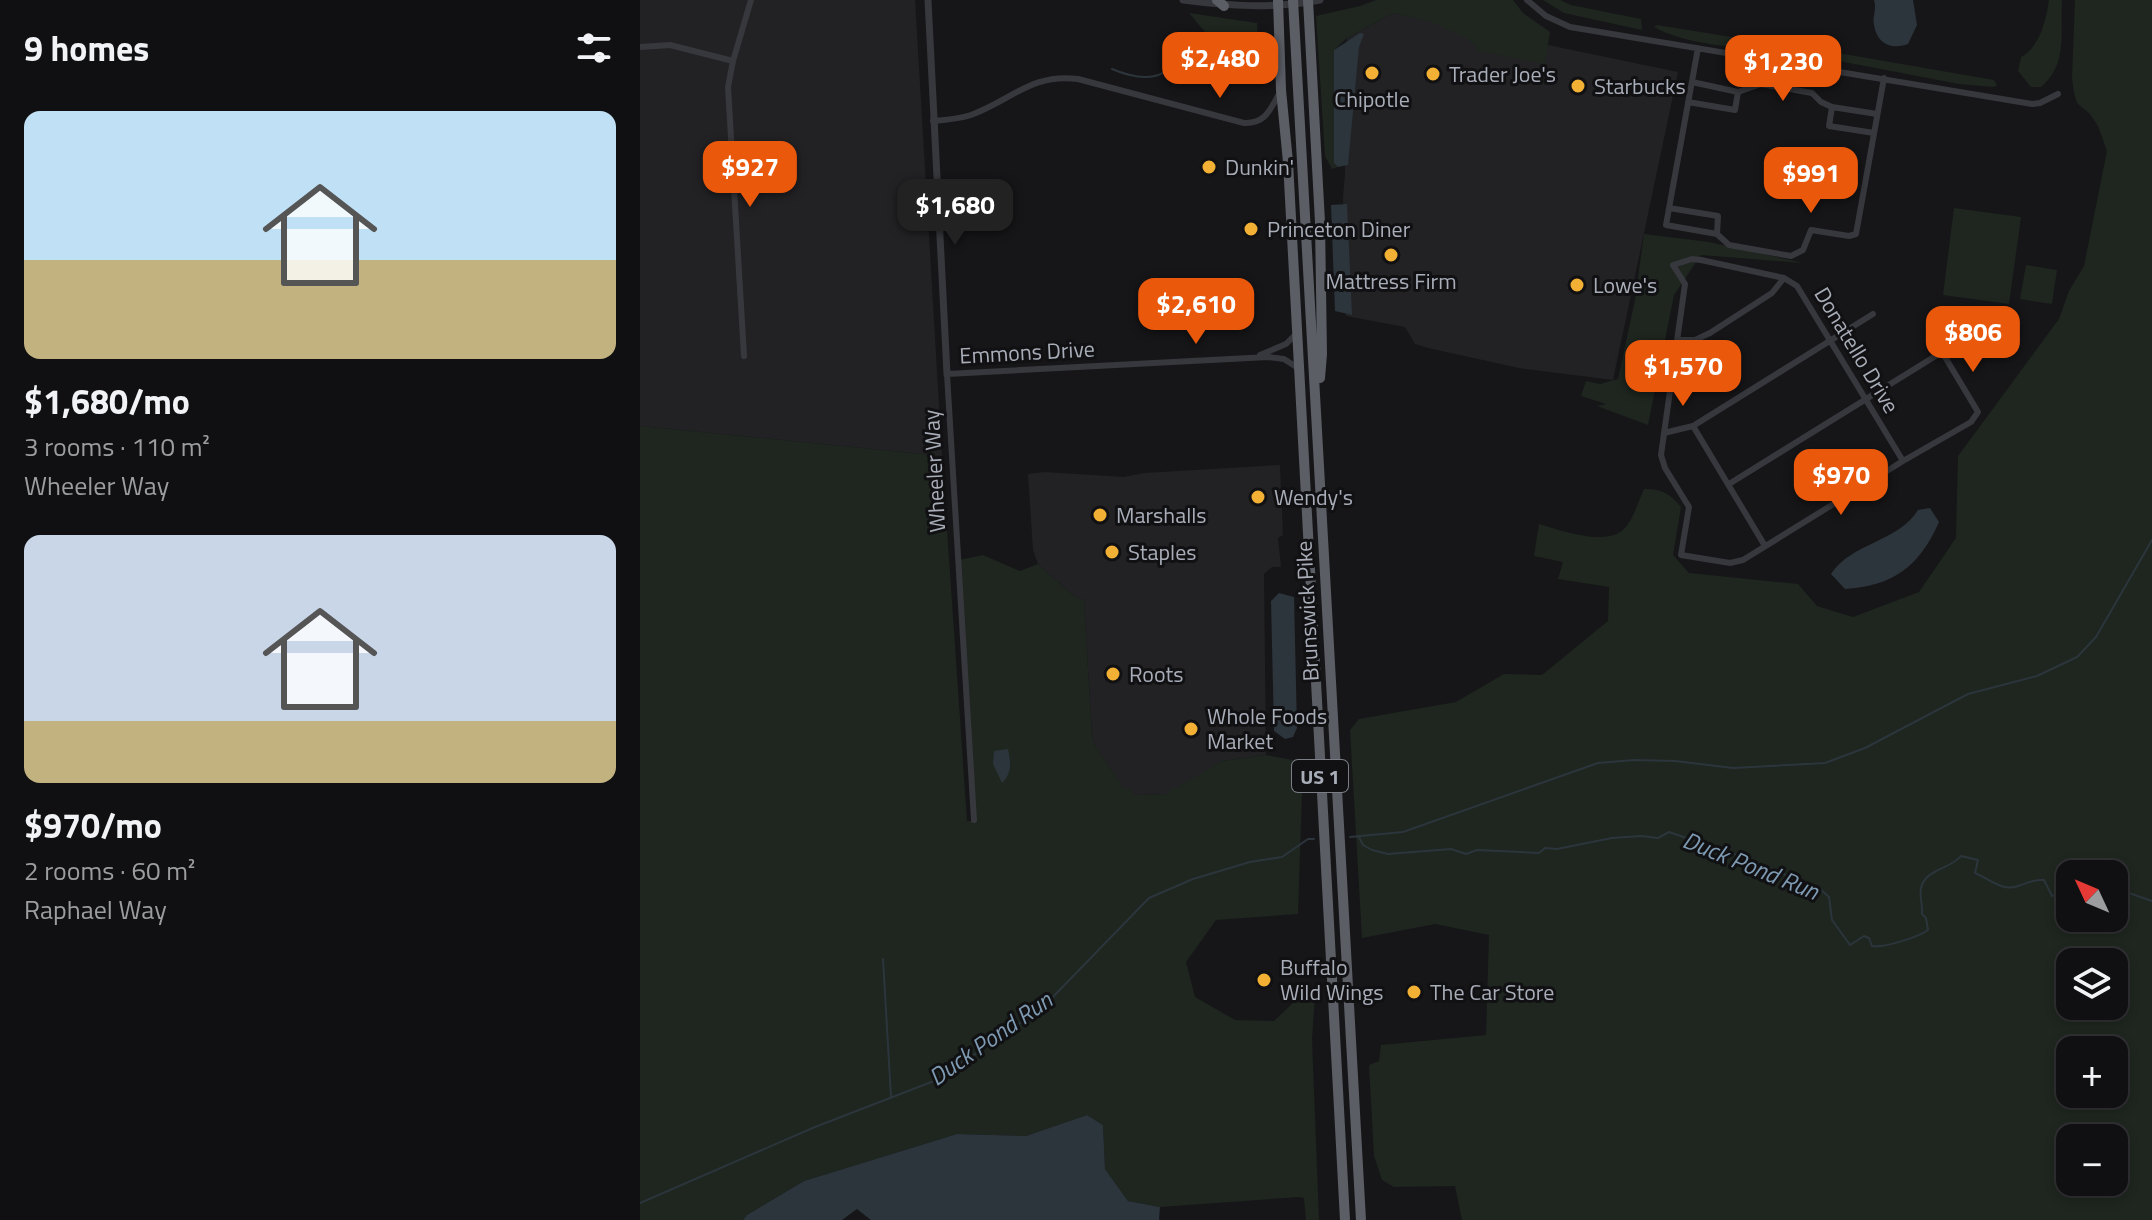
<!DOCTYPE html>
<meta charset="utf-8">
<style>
:root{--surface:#101012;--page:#19191b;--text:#f1f3f6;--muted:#9c9d9f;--line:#303032;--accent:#ea580c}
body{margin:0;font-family:"Titillium Web",sans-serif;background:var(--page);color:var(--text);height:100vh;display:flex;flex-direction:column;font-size:30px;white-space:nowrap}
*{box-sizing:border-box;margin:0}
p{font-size:26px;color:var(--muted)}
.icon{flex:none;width:44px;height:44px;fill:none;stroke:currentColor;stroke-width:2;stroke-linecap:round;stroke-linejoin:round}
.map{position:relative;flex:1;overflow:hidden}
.side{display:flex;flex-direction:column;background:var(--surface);width:640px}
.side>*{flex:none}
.needle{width:52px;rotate:314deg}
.fabs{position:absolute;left:1416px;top:860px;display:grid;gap:16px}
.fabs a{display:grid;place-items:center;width:72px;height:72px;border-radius:16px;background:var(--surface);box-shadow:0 4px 12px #0003,0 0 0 2px var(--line);font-size:40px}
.price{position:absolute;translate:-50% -68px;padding:0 18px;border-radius:16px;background:var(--accent);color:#fff;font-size:26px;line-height:52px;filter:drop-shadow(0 2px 4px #0008)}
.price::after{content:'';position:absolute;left:50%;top:48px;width:24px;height:18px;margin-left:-12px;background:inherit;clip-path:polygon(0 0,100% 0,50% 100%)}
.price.on{background:#222;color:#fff}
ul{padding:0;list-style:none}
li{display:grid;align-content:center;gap:16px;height:424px;padding:0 24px}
li span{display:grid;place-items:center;height:248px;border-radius:16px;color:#555}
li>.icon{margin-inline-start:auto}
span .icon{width:144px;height:144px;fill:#fffc;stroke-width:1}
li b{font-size:34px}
h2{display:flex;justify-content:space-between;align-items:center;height:96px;padding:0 24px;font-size:34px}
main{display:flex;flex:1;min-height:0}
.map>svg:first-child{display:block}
.built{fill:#222225}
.green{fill:#1e261f;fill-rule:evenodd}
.water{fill:#2c353c}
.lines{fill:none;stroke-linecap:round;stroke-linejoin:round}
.stream{stroke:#2c353c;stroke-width:2}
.minor{stroke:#37383d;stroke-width:6}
.tertiary{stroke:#37383d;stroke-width:7}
.trunk{stroke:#5b5e65;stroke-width:10}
.poi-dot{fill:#f2b134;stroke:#111113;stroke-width:3}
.labels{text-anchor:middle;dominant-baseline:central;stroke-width:6;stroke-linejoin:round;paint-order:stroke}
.shield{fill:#111113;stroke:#7b7e86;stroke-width:2}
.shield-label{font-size:20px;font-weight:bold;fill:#a8adb8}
.poi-label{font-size:22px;fill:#a8adb8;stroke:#111113;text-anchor:start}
.street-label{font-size:22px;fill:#a8adb8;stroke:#111113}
.water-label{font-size:24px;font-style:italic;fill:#7f9bb3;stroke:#111113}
</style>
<main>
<section class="side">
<h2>9 homes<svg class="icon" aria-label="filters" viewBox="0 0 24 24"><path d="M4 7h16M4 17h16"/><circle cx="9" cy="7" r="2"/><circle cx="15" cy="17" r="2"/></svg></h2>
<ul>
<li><span style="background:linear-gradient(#bfe0f5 60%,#c2b280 0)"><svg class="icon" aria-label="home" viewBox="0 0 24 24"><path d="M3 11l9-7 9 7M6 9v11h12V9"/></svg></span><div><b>$1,680/mo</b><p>3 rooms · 110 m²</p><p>Wheeler Way</p></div></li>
<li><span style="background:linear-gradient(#c9d6e8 75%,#c2b280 0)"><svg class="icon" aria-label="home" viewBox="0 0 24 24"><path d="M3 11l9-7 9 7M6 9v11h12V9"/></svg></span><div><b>$970/mo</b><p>2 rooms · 60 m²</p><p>Raphael Way</p></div></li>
</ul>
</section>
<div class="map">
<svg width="1512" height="1220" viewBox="0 0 1512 1220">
<rect width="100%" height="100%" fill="#161618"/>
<path class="built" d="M0,0H275L302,456L0,426Z
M753,13L1038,72L973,380L879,368L788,348L775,344L765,327L706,316L703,197L705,174L704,84L707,38Z
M640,465L643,535L638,538L641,567H632L624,574L626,755L582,761L529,794L494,795L483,789L455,746L452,737L444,600L435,597L398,564L393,550L388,474L405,472L484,477L504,473Z"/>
<path class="green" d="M736,0H873L883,13L910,32L905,64L839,51L828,39L792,22L753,13L707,38L694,50V162L698,167L692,169L685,156L676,16L720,6Z
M903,0H920L931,5L1001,19L1002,30L924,13Z
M1409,0H1422C1420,34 1428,64 1401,87H1391L1378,71L1381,57C1400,47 1406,20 1409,0Z
M1435,0H1512V1220H822L815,1186L754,1187L742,1180L734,1156L729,1065L739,1061L741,1045L846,1035L849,935L795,924L722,938L710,730L719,719L816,702L864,674L902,675L968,621L969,587L918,579L923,562L894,556L899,524C920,530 966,547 984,529C993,520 999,500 1004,489C1020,488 1031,494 1041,507L1033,555L1049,573L1158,584L1177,606L1213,617L1279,592L1316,538L1318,456L1419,319L1429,291L1444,266L1467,151L1458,126L1450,114L1437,103L1434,93L1432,78ZM1430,874H1474V918H1430ZM1430,962H1474V1006H1430ZM1430,1050H1474V1094H1430ZM1430,1138H1474V1182H1430Z
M549,13L617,23L618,41L593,58L561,51L565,32Z
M1017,25L1135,44L1138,50L1135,52C1099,47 1045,45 1014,27Z
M1181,50L1354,80L1357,85L1354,87L1319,84L1178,57L1176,55Z
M1314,208L1381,217L1369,304L1303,295Z
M1004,234L1069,242L1163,263L1061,255L1034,295L1008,425L957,406L966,404L941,396L946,381L960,384L978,379L995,300Z
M1386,265L1417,270L1412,304L1380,299Z
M0,426L302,456L327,821H333L319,560L343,555L380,571L398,564L435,597L444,600L452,737L455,746L483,788L493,790L494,795L528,794L531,788L538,787L582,761L626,755L663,762L658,914L576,920L546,962L555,997L595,1020L634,1021L653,1003L675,995L672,1039L679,1220H666L664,1198L659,1197L520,1207L488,1201L465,1169L463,1125L447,1115L386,1136L317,1134L164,1181L107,1215L103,1220H0Z"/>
<path class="water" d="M1234,0H1273L1277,25L1268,44C1251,50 1237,44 1234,25C1232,17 1237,10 1234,0Z
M720,33L724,34L719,47L708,165L698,167L694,163V50Z
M707,204L712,315L695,311L691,205Z
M1290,508L1299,522C1279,567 1253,586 1205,589L1191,574C1211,543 1258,542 1278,510Z
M639,593L654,597L657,728L653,737L645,739L634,731L631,601Z
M368,749C371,763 372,773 362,783L353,764L354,751Z
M447,1115L463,1125L465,1169L488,1201L520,1207L519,1220H231L217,1209L202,1220H103L107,1215L164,1181L317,1134L386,1136Z"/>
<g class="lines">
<path class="stream" d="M557,63L612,78L621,76
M571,65L567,60L571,40
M472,69C491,77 515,82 530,68
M710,837L763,832L958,763L994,760L1035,761L1093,768L1185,763L1225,748L1328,694L1397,676L1437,657L1456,637L1512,540
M719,837L723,845L732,850L748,854L811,849L826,854L837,850L899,853L905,848L917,849L972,838L1001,836L1018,838L1029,832L1099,856L1180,889L1189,897L1192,920L1210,945L1224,936L1229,938L1232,946C1245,948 1278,937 1288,930L1286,918L1282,914C1283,905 1279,896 1281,888C1285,869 1311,869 1321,856L1338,860L1335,873C1349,879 1363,892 1378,886C1389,883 1392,879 1404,880L1412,896L1430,890
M1474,883L1489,893L1512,901
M243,959L251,1097
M0,1203L175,1127L294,1081L360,1038L407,1003L509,898L553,879L610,862L642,857L668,839H674"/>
<path class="minor" d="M887,0L906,16L930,27L1392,104L1400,103L1418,94
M0,47L30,45L93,61
M1058,48L1026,225L1077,234
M1052,82L1098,92L1121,84L1172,93L1181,102L1192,107L1237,114
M1048,102L1095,110L1098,92
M1192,107L1189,126L1234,133
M293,121C306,120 319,119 331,115C372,100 391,73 438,79L604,123C625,124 630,110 639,94
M1029,208L1078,216L1077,234L1089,245L1151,256L1163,250L1171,230L1209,236L1216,234L1244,78
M1038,340H1055L1070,333L1132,293L1144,278
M620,355L646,344L657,333
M104,356L88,87L93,61L111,0
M1053,426L1125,546
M1024,433L1053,426L1233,314
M1089,484L1302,352L1338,412L1331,422L1263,461L1103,560L1090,563L1041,555L1049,507L1025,468L1021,455L1045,284L1033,265L1052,259L1061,260L1144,278L1157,286L1263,461
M334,820L307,374L628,357L644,359L658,368"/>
<path class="tertiary" d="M288,0L307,374
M543,0C590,6 633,9 680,0"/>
<path class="trunk" d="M577,0L584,6
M638,0L641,90L648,162L705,1220
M653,0L721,1220
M668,0L680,222L682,354L680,378"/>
</g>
<g class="poi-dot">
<circle cx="732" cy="73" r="8"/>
<circle cx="793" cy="74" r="8"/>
<circle cx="938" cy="86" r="8"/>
<circle cx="569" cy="167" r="8"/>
<circle cx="611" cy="229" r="8"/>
<circle cx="751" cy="255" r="8"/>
<circle cx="937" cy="285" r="8"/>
<circle cx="618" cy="497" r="8"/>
<circle cx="460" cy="515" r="8"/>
<circle cx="472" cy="552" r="8"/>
<circle cx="473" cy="674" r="8"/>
<circle cx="551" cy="729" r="8"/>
<circle cx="624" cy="980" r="8"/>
<circle cx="774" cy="992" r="8"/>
</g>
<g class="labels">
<rect class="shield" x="652" y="760" width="56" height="32" rx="6"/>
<g class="shield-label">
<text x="680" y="776">US 1</text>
</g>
<g class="poi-label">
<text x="809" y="74">Trader Joe's</text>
<text x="954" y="86">Starbucks</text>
<text x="732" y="99" text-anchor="middle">Chipotle</text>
<text x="585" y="167">Dunkin'</text>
<text x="627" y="229">Princeton Diner</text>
<text x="751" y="281" text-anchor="middle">Mattress Firm</text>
<text x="953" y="285">Lowe's</text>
<text x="634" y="497">Wendy's</text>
<text x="476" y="515">Marshalls</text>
<text x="488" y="552">Staples</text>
<text x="489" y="674">Roots</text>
<text x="567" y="716">Whole Foods<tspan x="567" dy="25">Market</tspan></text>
<text x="640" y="967">Buffalo<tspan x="640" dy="25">Wild Wings</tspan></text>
<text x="790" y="992">The Car Store</text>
</g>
<g class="street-label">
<text transform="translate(1217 350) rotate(59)">Donatello Drive</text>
<text transform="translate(387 352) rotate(-3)">Emmons Drive</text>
<text transform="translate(294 471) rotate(-93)">Wheeler Way</text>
<text transform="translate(667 611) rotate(-93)">Brunswick Pike</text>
</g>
<g class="water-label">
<text transform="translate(1111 865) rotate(22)">Duck Pond Run</text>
<text transform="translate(350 1038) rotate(-35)">Duck Pond Run</text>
</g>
</g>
</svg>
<div class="fabs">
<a><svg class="needle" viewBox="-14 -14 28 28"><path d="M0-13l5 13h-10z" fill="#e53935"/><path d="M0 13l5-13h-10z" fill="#9c9d9f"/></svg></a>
<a><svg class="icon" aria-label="layers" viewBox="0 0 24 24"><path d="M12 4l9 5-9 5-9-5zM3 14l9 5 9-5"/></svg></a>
<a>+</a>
<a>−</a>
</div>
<b class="price" style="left:580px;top:100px">$2,480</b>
<b class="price" style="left:1143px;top:103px">$1,230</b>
<b class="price" style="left:110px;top:209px">$927</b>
<b class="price" style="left:1171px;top:215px">$991</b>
<b class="price on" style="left:315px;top:247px">$1,680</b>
<b class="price" style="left:556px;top:346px">$2,610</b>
<b class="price" style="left:1333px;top:374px">$806</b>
<b class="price" style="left:1043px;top:408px">$1,570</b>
<b class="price" style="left:1201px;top:517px">$970</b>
</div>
</main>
